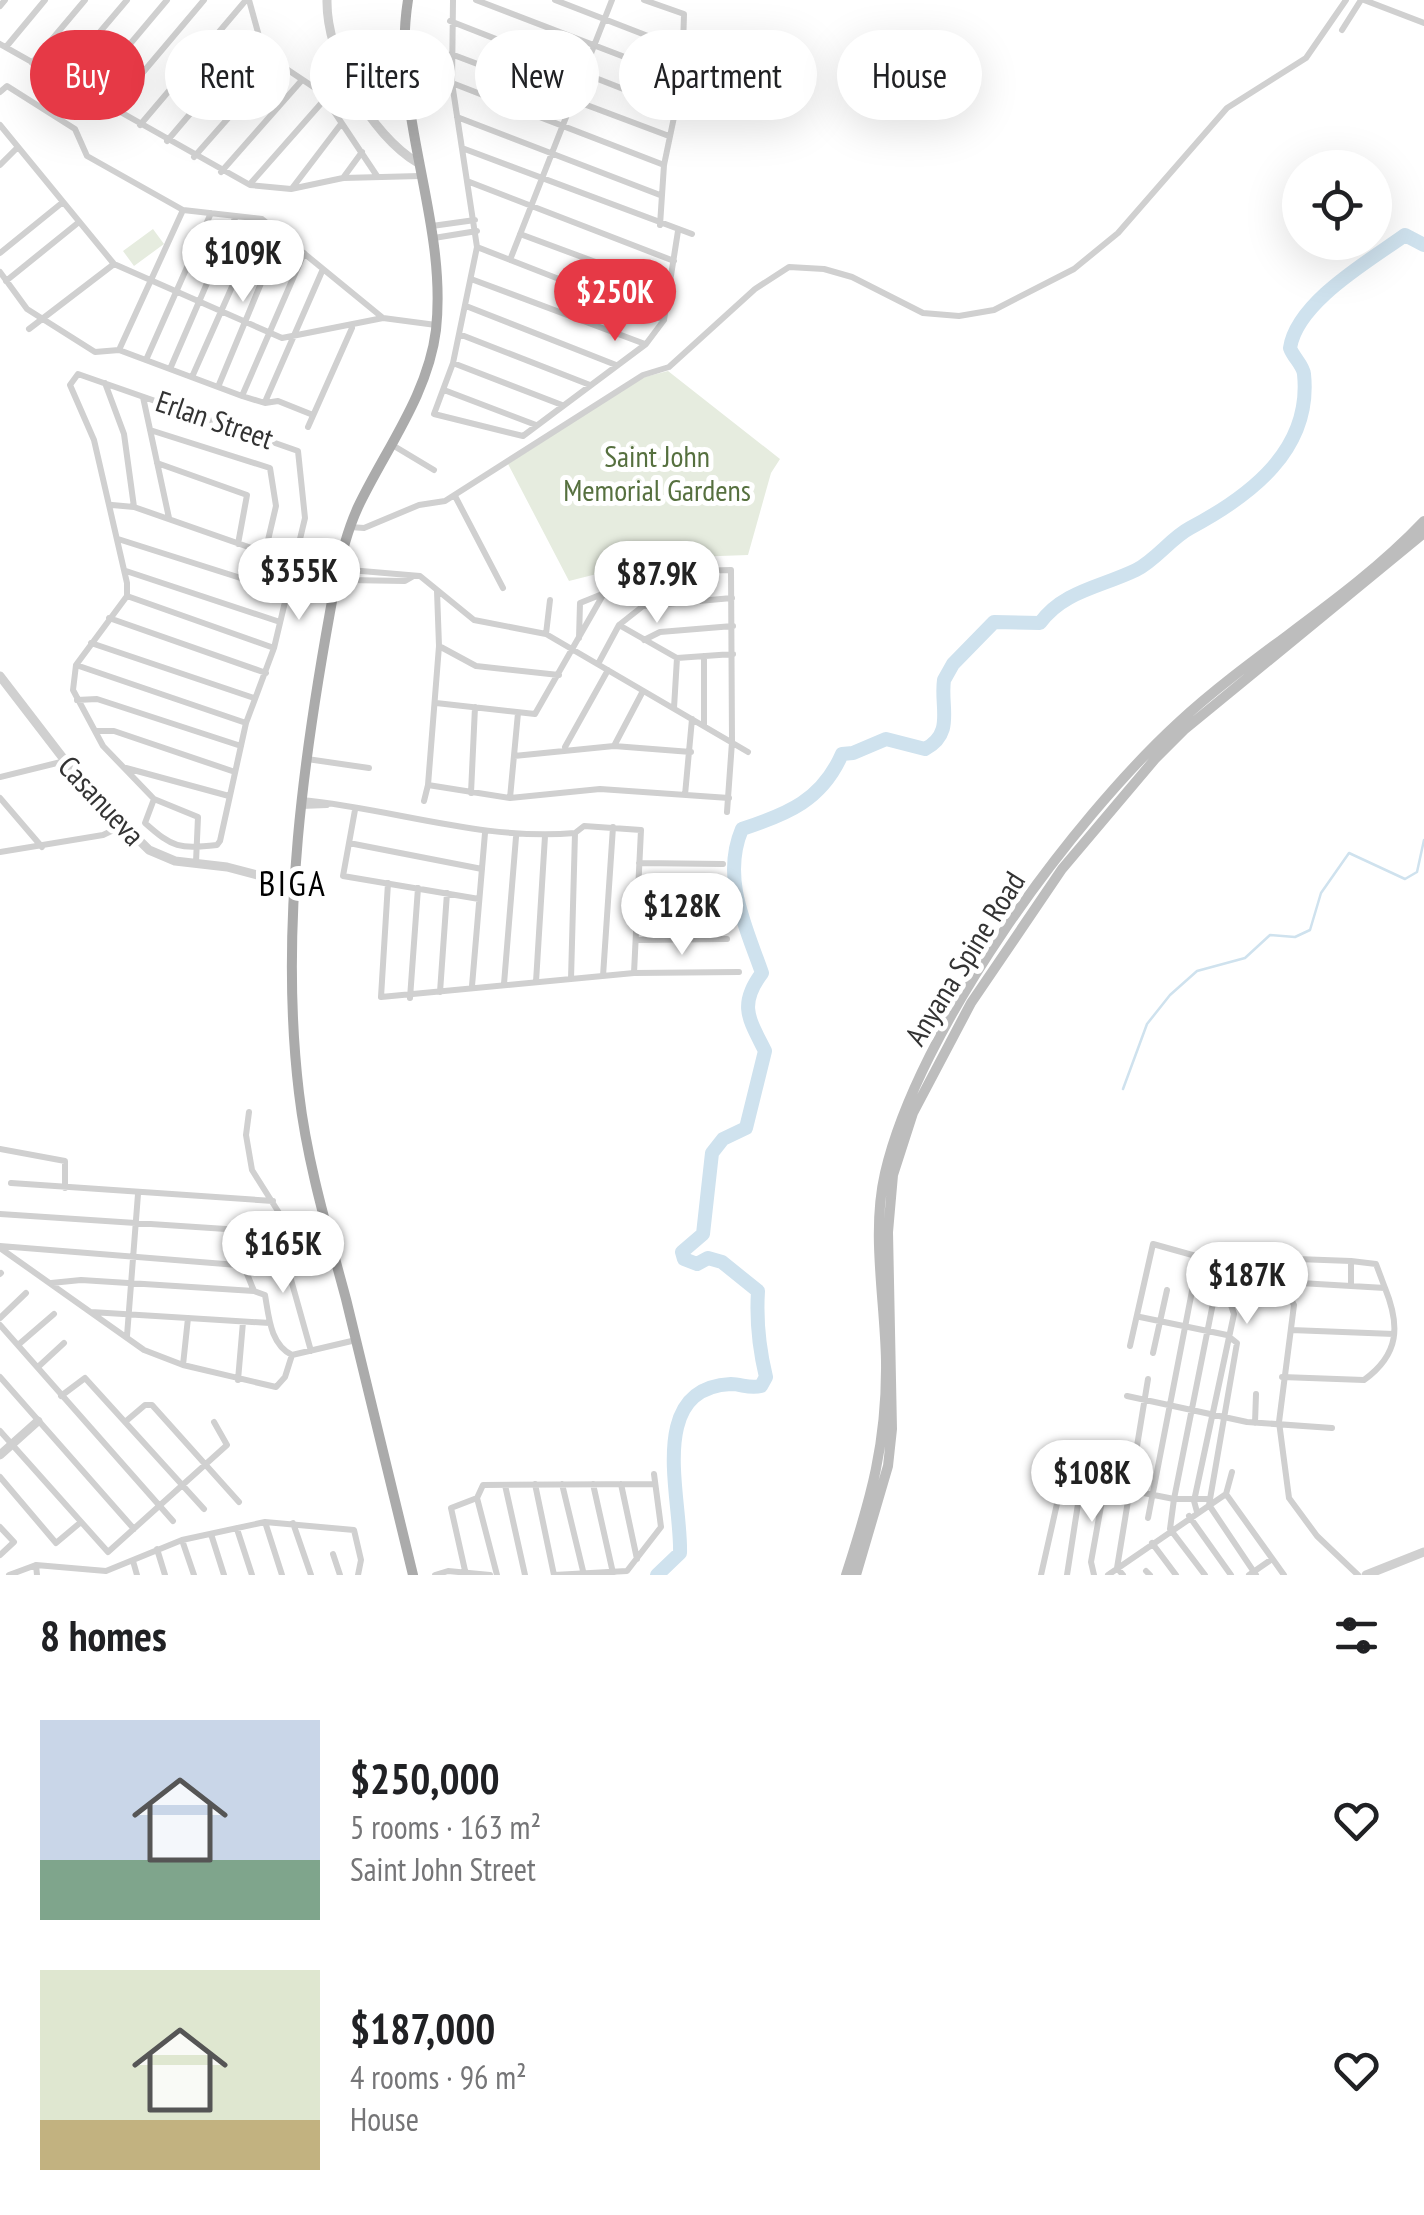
<!DOCTYPE html>
<meta charset="utf-8">
<style>
:root{--surface:#fff;--page:#f2f2f2;--text:#202124;--muted:#757577;--accent:#e63946}
body{margin:0;font-family:"PT Sans Narrow",sans-serif;background:var(--page);color:var(--text);height:100vh;display:flex;flex-direction:column;font-size:38px;white-space:nowrap}
*{box-sizing:border-box;margin:0}
p{font-size:32px;color:var(--muted)}
.icon{flex:none;width:55px;height:55px;fill:none;stroke:currentColor;stroke-width:2;stroke-linecap:round;stroke-linejoin:round}
.map{position:relative;height:1575px;overflow:hidden}
.details{display:flex;flex-direction:column;background:var(--surface);flex:1}
.details>*{flex:none}
.guide{position:absolute;left:30px;top:30px;width:1365px;height:90px;display:flex;gap:20px}
.tools{position:absolute;left:1282px;top:150px;display:grid;gap:20px}
.tools a{display:grid;place-items:center;width:110px;height:110px;border-radius:50%;background:var(--surface);box-shadow:0 10px 40px #0002;font-size:50px}
.price{position:absolute;translate:-50% -85px;padding:0 22px;border-radius:35px;background:#fff;color:#222;font-size:32px;line-height:65px;filter:drop-shadow(0 2px 5px #0008)}
.price::after{content:'';position:absolute;left:50%;top:60px;width:30px;height:22px;margin-left:-15px;background:inherit;clip-path:polygon(0 0,100% 0,50% 100%)}
.price.on{background:var(--accent);color:#fff}
ul{padding:0;list-style:none}
li{display:flex;align-items:center;gap:30px;height:250px;padding:0 40px}
li span{display:grid;place-items:center;flex:none;width:280px;height:200px;border-radius:0px;color:#555}
li>.icon{margin-inline-start:auto}
span .icon{width:120px;height:120px;fill:#fffc;stroke-width:1}
li b{font-size:42px}
h2{display:flex;justify-content:space-between;align-items:center;height:120px;padding:0 40px;font-size:42px}
.tag{padding:0 35px;border-radius:45px;background:var(--surface);box-shadow:0 10px 40px #0002;font-size:35px;line-height:90px}
.tag.on{background:var(--accent);color:#fff}
.map>svg:first-child{display:block}
.green{fill:#e6ecdf}
.lines{fill:none;stroke-linecap:round;stroke-linejoin:round}
.stream{stroke:#cfe2ee;stroke-width:2.5}
.river{stroke:#cfe2ee;stroke-width:14}
.minor{stroke:#d0d0d0;stroke-width:6}
.tertiary{stroke:#d0d0d0;stroke-width:9}
.secondary{stroke:#bdbdbd;stroke-width:10}
.primary{stroke:#ababab;stroke-width:10}
.labels{text-anchor:middle;dominant-baseline:central;stroke-width:10;stroke-linejoin:round;paint-order:stroke}
.street-label{font-size:30px;fill:#333;stroke:#fff}
.park-label{font-size:30px;fill:#56703f;stroke:#fff}
.quarter-label{font-size:35px;letter-spacing:2.5px;fill:#000;stroke:#fff}
</style>
<div class="map">
<svg width="1424" height="1575" viewBox="0 0 1424 1575">
<rect width="100%" height="100%" fill="#fff"/>
<path class="green" d="M153,229L164,244L134,266L123,251Z
M668,371L780,459L771,473L748,555L636,559V564L569,581L508,464L641,378Z"/>
<g class="lines">
<path class="stream" d="M1123,1089L1147,1024L1170,995L1197,971L1245,958L1270,935L1295,937L1310,930L1321,893L1349,853L1405,879L1417,872L1424,840"/>
<path class="river" d="M657,1575L680,1553C682,1499 645,1388 731,1384C742,1384 749,1389 761,1386L766,1377C759,1348 756,1322 758,1291L722,1262L708,1258L697,1264L684,1259L682,1252L703,1234L712,1153L723,1139L746,1128L765,1051C749,1019 738,1005 762,973C746,927 721,878 742,829C788,814 822,800 842,754L853,753L886,739L925,749C955,733 940,707 944,680L953,664L994,622L1040,623C1063,591 1101,587 1136,570C1156,560 1171,538 1190,528C1250,496 1312,450 1304,374C1303,365 1293,357 1290,348C1297,302 1369,261 1405,235L1424,245"/>
<path class="minor" d="M249,0L264,54L321,92L377,176
M453,0L452,83L477,247L453,363L434,414L523,436L646,344L664,320L678,231
M476,0L682,79
M555,0L684,50
M644,0L684,14L682,79L664,165L660,225
M1364,0L1424,23
M0,6L5,0
M450,21L677,110
M1342,30L1361,0
M0,44L250,185L291,189L343,178L420,176
M6,47L45,0
M451,54L669,136
M32,63L85,0
M60,79L127,0
M452,83L664,165
M0,92L7,86L75,129L87,156L183,210L262,219L383,318
M88,94L167,0
M112,109L204,0
M457,117L660,195
M0,125L114,264L282,338L383,318L436,325
M140,125L246,0
M167,141L258,34
M462,148L692,234
M194,157L275,65
M0,165L18,147
M221,172L302,80
M343,178L362,152
M467,181L674,261
M250,184L325,99
M293,187L341,124
M432,226L475,220
M520,234L671,290
M434,238L477,231
M477,247L664,320
M0,253L63,202
M510,260L612,0
M0,272L27,309L95,352L119,350L242,396L265,403L278,401L313,415
M471,279L645,344
M6,281L79,222
M466,306L616,365
M29,329L114,264
M459,334L590,385
M119,350L183,210
M146,360L211,213
M453,363L562,405
M170,369L236,216
M192,377L262,219
M105,383L124,434L134,507
M218,387L281,235
M444,390L536,425
M242,396L304,253
M143,397L169,518
M265,402L323,269
M308,427L352,328
M150,430L270,468L276,506L265,553
M394,446L434,470
M157,463L247,495L238,544
M455,496L503,588
M112,505L134,507L303,566L420,576L474,620L546,634L748,752
M350,527L364,528L419,505L445,501L643,375L669,367L755,289L789,267L824,269L852,277L923,313L959,316L994,310L1074,269L1118,233L1227,108L1306,58L1346,0
M118,539L288,593
M303,566L347,580L405,581L412,577
M126,571L280,622
M437,591L439,646L428,785L510,798L600,789L729,798
M127,596L274,648
M109,618L266,673
M619,625L677,658
M546,634L550,600
M579,638L580,603L657,572L731,570L732,742L727,812
M644,640L660,632L733,626
M91,643L254,698
M439,646L476,666L559,675
M704,656V725
M598,664L619,625L643,606L732,598
M76,665L246,723
M77,700L97,699L241,746
M436,703L535,714L603,595
M674,708L677,658L733,654
M95,731H114L235,772
M614,746L643,691
M565,747L608,670
M514,756L614,746L691,752
M307,759L369,768
M126,768L229,796
M0,777L65,761
M471,793L475,707
M685,795L692,719
M0,798L42,847
M510,798L518,713
M154,799L145,823C173,848 179,849 217,845L220,841L246,723L274,648L305,518L298,451L78,374L70,385L94,440L127,583V596L76,665L73,690L103,746L154,799L198,817L196,862
M302,800C395,809 481,841 575,833L571,979
M424,801L428,785
M301,806L327,805
M355,810L343,876L479,899
M575,833L584,826L641,830L634,973
M349,843L482,869
M0,852L103,835L122,826
M639,863L723,864
M388,883L381,997L634,973L739,972
M636,894L714,895
M637,940L727,939
M603,976L613,827
M536,982L545,836
M504,984L516,837
M472,986L485,833
M440,992L447,893
M410,998L418,888
M249,1112L246,1135L252,1170L281,1216L288,1269L311,1351
M0,1149L65,1161V1188
M11,1183L273,1201
M0,1214L285,1233
M0,1246L288,1269
M0,1248L144,1350L183,1365L276,1387L285,1377L292,1355
M1270,1258L1351,1261V1285
M243,1264L254,1291L265,1295C269,1317 270,1344 292,1355L356,1340
M0,1274L1,1273
M1283,1282L1385,1288L1376,1264L1351,1261
M51,1283L81,1280L254,1291
M91,1312L270,1323
M1140,1317L1227,1335L1237,1343L1209,1505L1256,1575
M0,1318L26,1293
M0,1325L173,1521
M1291,1330L1394,1334
M127,1336L138,1194
M18,1345L54,1314
M1130,1346L1153,1244L1221,1263
M1153,1353L1167,1290
M183,1365L188,1318
M38,1367L64,1343
M0,1377L134,1529
M1282,1377L1364,1380C1400,1354 1400,1325 1385,1288
M238,1380L243,1322
M61,1396L85,1378L204,1509
M1127,1396L1247,1422L1332,1428
M125,1422L145,1405H152L239,1502
M1255,1423L1256,1394
M0,1431L108,1552L227,1445L214,1422
M1232,1472L1226,1494L1284,1575
M0,1477L56,1543L81,1522
M535,1484L554,1575
M562,1484L584,1575
M593,1484L613,1573
M621,1484L637,1559
M505,1485L525,1575
M477,1498L483,1485L655,1484
M1197,1512L1194,1501L1234,1314L1219,1271
M1189,1516L1231,1575
M1148,1518L1199,1255
M265,1522L282,1575
M293,1523L311,1575
M0,1527L14,1542L0,1555
M237,1529L252,1575
M211,1534L224,1575
M182,1540L194,1575
M1152,1543L1176,1575
M157,1549L165,1575
M333,1554L340,1575
M133,1561L137,1575
M36,1565L37,1575
M1146,1571L1150,1575
M9,1575L36,1565L106,1571L182,1540L265,1522L354,1530L361,1560L358,1575
M435,1575L448,1571L490,1575
M466,1575L451,1508L477,1498L497,1575
M554,1575L627,1571L661,1527L654,1474
M1041,1575L1063,1477L1174,1499H1210
M1067,1575L1082,1478
M1094,1575L1091,1562L1105,1484
M1108,1575L1226,1494
M1123,1575L1117,1568L1148,1379
M1205,1575L1170,1529L1174,1499L1221,1263L1227,1254L1265,1252L1294,1305L1279,1422L1289,1498L1317,1536L1358,1575
M1249,1575L1272,1559"/>
<path class="tertiary" d="M327,0C326,56 370,134 418,163
M0,676L86,788L149,850L175,861L227,867L296,885
M0,1455L38,1421
M1366,1575L1424,1552"/>
<path class="secondary" d="M846,1575C871,1498 887,1443 886,1361C885,1300 871,1233 885,1173C918,1030 1070,822 1179,722C1256,651 1351,598 1424,521
M856,1575L888,1466L892,1429L888,1232L893,1175L913,1113L971,1003L1062,869L1155,759L1184,730L1424,533"/>
<path class="primary" d="M408,0C390,111 448,219 436,330C428,395 385,450 358,507C347,531 340,559 335,585C304,750 279,926 299,1093C307,1162 328,1232 346,1299C369,1391 391,1483 413,1575"/>
</g>
<g class="labels">
<g class="street-label">
<text transform="translate(215 419) rotate(19)">Erlan Street</text>
<text transform="translate(102 800) rotate(47)">Casanueva</text>
<text transform="translate(964 958) rotate(-58)">Anyana Spine Road</text>
</g>
<g class="park-label">
<text x="657" y="455">Saint John<tspan x="657" dy="34">Memorial Gardens</tspan></text>
</g>
<g class="quarter-label">
<text x="293" y="883">BIGA</text>
</g>
</g>
</svg>
<div class="tools">
<a><svg class="icon" aria-label="locate" viewBox="0 0 24 24"><circle cx="12" cy="12" r="6"/><path d="M12 2v4M12 18v4M2 12h4M18 12h4"/></svg></a>
</div>
<b class="price" style="left:243px;top:305px">$109K</b>
<b class="price on" style="left:615px;top:344px">$250K</b>
<b class="price" style="left:299px;top:623px">$355K</b>
<b class="price" style="left:657px;top:626px">$87.9K</b>
<b class="price" style="left:682px;top:958px">$128K</b>
<b class="price" style="left:283px;top:1296px">$165K</b>
<b class="price" style="left:1247px;top:1327px">$187K</b>
<b class="price" style="left:1092px;top:1525px">$108K</b>
<div class="guide">
<a class="tag on">Buy</a>
<a class="tag">Rent</a>
<a class="tag">Filters</a>
<a class="tag">New</a>
<a class="tag">Apartment</a>
<a class="tag">House</a>
</div>
</div>
<section class="details">
<h2>8 homes<svg class="icon" aria-label="filters" viewBox="0 0 24 24"><path d="M4 7h16M4 17h16"/><circle cx="9" cy="7" r="2"/><circle cx="15" cy="17" r="2"/></svg></h2>
<ul>
<li><span style="background:linear-gradient(#c9d6e8 70%,#7fa58c 0)"><svg class="icon" aria-label="home" viewBox="0 0 24 24"><path d="M3 11l9-7 9 7M6 9v11h12V9"/></svg></span><div><b>$250,000</b><p>5 rooms · 163 m²</p><p>Saint John Street</p></div><svg class="icon" aria-label="heart" viewBox="0 0 24 24"><path d="M12 20l-8-8c-3-5 5-10 8-4 3-6 11-1 8 4z"/></svg></li>
<li><span style="background:linear-gradient(#dfe7d0 75%,#c2b280 0)"><svg class="icon" aria-label="home" viewBox="0 0 24 24"><path d="M3 11l9-7 9 7M6 9v11h12V9"/></svg></span><div><b>$187,000</b><p>4 rooms · 96 m²</p><p>House</p></div><svg class="icon" aria-label="heart" viewBox="0 0 24 24"><path d="M12 20l-8-8c-3-5 5-10 8-4 3-6 11-1 8 4z"/></svg></li>
</ul>
</section>
